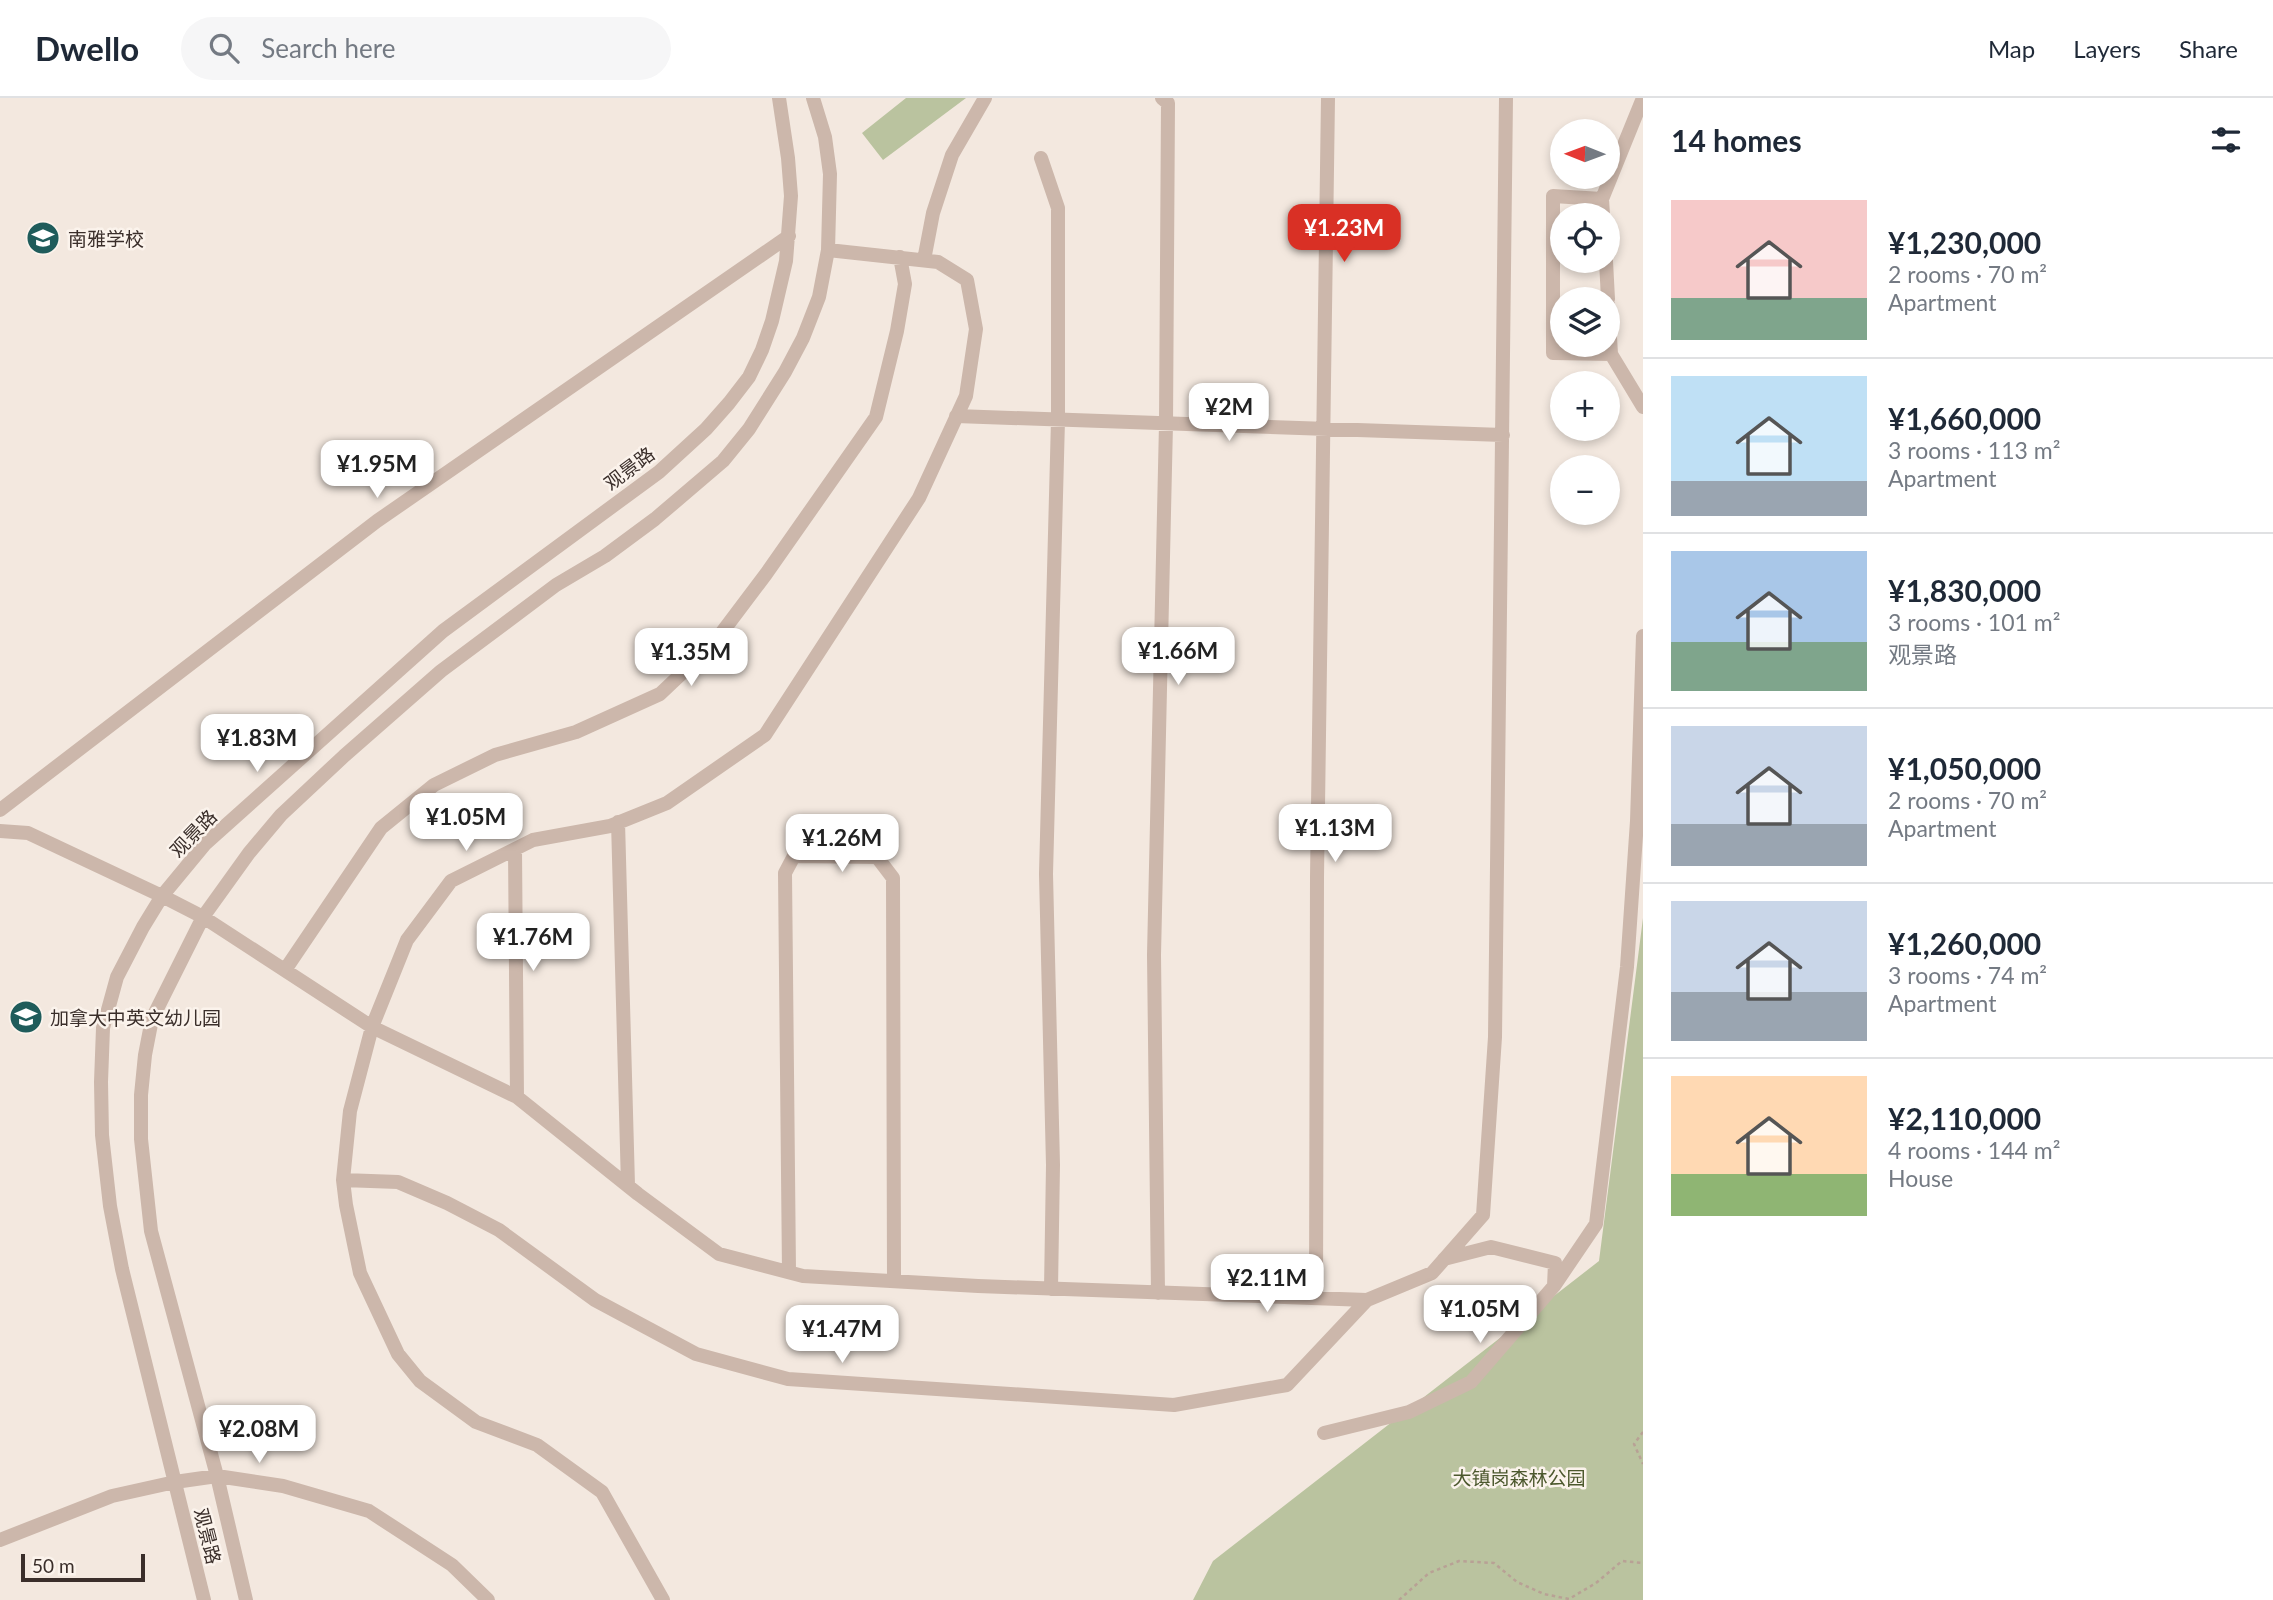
<!DOCTYPE html>
<meta charset="utf-8">
<style>
:root{--surface:#fff;--page:#f6f6f7;--text:#1f2937;--muted:#747a83;--line:#e0e1e3;--accent:#d93025}
body{margin:0;font-family:Lato,"Noto Sans SC",sans-serif;background:var(--page);color:var(--text);height:100vh;display:flex;flex-direction:column;font-size:26px;white-space:nowrap}
*{box-sizing:border-box;margin:0}
p{font-size:23px;color:var(--muted)}
.icon{flex:none;width:38px;height:38px;fill:none;stroke:currentColor;stroke-width:2;stroke-linecap:round;stroke-linejoin:round}
.map{position:relative;flex:1;overflow:hidden}
.panel{display:flex;flex-direction:column;background:var(--surface);width:630px}
.panel>*{flex:none}
.needle{width:46px;rotate:271deg}
.controls{position:absolute;left:1550px;top:21px;display:grid;gap:14px}
.controls a{display:grid;place-items:center;width:70px;height:70px;border-radius:50%;background:var(--surface);box-shadow:0 4px 10px #0003;font-size:35px}
.scale{position:absolute;left:21px;bottom:18px;width:124px;box-sizing:border-box;padding-left:7px;border:4px solid #3a2e2a;border-top:0;font-size:19px;line-height:24px;white-space:nowrap;color:#3a2e2a;-webkit-text-stroke:5px #fbf3ec;paint-order:stroke}
.price{position:absolute;translate:-50% -60px;padding:0 16px;border-radius:14px;background:#fff;color:#222;font-size:23px;line-height:46px;filter:drop-shadow(0 2px 4px #0008)}
.price::after{content:'';position:absolute;left:50%;top:42px;width:21px;height:16px;margin-left:-10px;background:inherit;clip-path:polygon(0 0,100% 0,50% 100%)}
.price.selected{background:var(--accent);color:#fff}
ul{padding:0;list-style:none}
li{display:flex;align-items:center;gap:21px;height:175px;padding:0 28px}
li+li{border-top:2px solid var(--line)}
li span{display:grid;place-items:center;flex:none;width:196px;height:140px;border-radius:0px;color:#555}
li>.icon{margin-inline-start:auto}
span .icon{width:84px;height:84px;fill:#fffc;stroke-width:1}
li b{font-size:30px}
h2{display:flex;justify-content:space-between;align-items:center;height:84px;padding:0 28px;font-size:30px}
header{display:flex;align-items:center;gap:42px;box-sizing:border-box;height:98px;padding:0 35px;background:var(--surface);border-bottom:2px solid var(--line)}
header strong{font-size:33px}
nav{display:flex;gap:38px;margin-inline-start:auto;font-size:24px}
.search{width:490px;height:63px;background:var(--page);display:flex;align-items:center;gap:18px;box-sizing:border-box;padding:0 24px;border-radius:38px;color:var(--muted);font-size:26px}
main{display:flex;flex:1;min-height:0}
.map>svg:first-child{display:block}
.green{fill:#bac39f}
.lines{fill:none;stroke-linecap:round;stroke-linejoin:round}
.path{stroke:#b8a195;stroke-width:2.5;stroke-dasharray:3.5 3.5;stroke-linecap:butt}
.minor{stroke:#ccb7ab;stroke-width:14}
.labels{text-anchor:middle;dominant-baseline:central;stroke-width:5;stroke-linejoin:round;paint-order:stroke}
.poi-label{font-size:19px;fill:#3a2e2a;stroke:#fbf3ec;text-anchor:start}
.street-label{font-size:19px;fill:#3a2e2a;stroke:#fbf3ec}
.park-label{font-size:19px;fill:#4c582d;stroke:#fbf3ec}
</style>
<header>
<strong>Dwello</strong>
<div class="search"><svg class="icon" aria-label="search" viewBox="0 0 24 24"><circle cx="10" cy="10" r="6"/><path d="M15 15l6 6"/></svg>Search here</div>
<nav><a>Map</a><a>Layers</a><a>Share</a></nav>
</header>
<main>
<div class="map">
<svg width="1643" height="1502" viewBox="0 0 1643 1502">
<rect width="100%" height="100%" fill="#f3e8df"/>
<path class="green" d="M906,0H966L883,62L862,35Z
M1643,820V1502H1193L1213,1463L1599,1163Z"/>
<g class="lines">
<path class="path" d="M1643,1334L1634,1346L1643,1366
M1399,1502L1429,1475L1459,1463L1494,1465L1517,1484L1544,1496L1569,1501L1596,1485L1622,1463L1643,1465"/>
<path class="minor" d="M1041,60L1058,110V322L1046,776L1053,1067L1051,1191
M1602,101L1553,98V255L1611,256
M1603,117L1602,101L1643,0
M924,162L933,115L952,57L985,0
M1606,163L1608,201
M1608,206L1611,256L1643,309
M956,318L1503,337
M0,712L377,423L789,138
M618,724L628,1087
M0,733L28,735L162,798L203,819L372,929L517,999L638,1096L719,1156L803,1178L978,1188L1367,1202L1432,1175L1483,1117L1495,939L1506,0
M515,751L517,999
M285,872L381,730L434,687L495,657L576,634L660,596L714,545L766,476L876,319L897,233L905,186L900,159
M343,1082L398,1084L447,1105L499,1132L595,1202L696,1256L788,1281L1174,1307L1287,1287L1367,1202
M789,1174L785,775L794,758L877,759L893,780L894,1183
M1554,1188L1596,1126L1627,869L1637,723L1643,538
M1158,1195L1154,857L1166,326L1168,5L1162,0
M1316,1200L1317,779L1328,0
M1324,1335L1409,1314L1471,1284L1554,1188L1555,1165L1491,1149L1444,1161
M0,1442L112,1398L175,1384L217,1378L283,1388L369,1413L452,1467L488,1502
M204,1502L122,1171L110,1108L102,1037L101,984L103,930L117,879L143,829L162,798L205,746L443,533L659,374L706,331L729,305L749,279L762,252L772,223L786,163L791,98L788,60L779,0
M246,1502L217,1378L151,1133L141,1041V997L145,957L152,921L203,819L249,755L281,717L344,658L441,573L556,487L605,458L655,421L723,363L749,331L785,274L803,240L819,199L828,152L830,76L825,39L813,0
M663,1502L602,1394L537,1347L476,1324L420,1283L398,1256L360,1175L346,1107L343,1082L350,1013L372,929L407,842L451,783L533,742L610,728L667,705L765,637L919,400L966,298L976,231L967,182L938,164L828,152"/>
</g>
<defs>
<symbol id="school-disc" viewBox="-11 -11 22 22"><circle r="9.5" fill="#1f5c5b" stroke="#fbf3ec"/><path d="M0-5L7-2L0 1L-7-2ZM-4 1L0 2.5L4 1V4Q0 6-4 4Z" fill="#fff"/></symbol>
</defs>
<g fill-rule="evenodd">
<use href="#school-disc" x="24" y="121" width="38" height="38"/>
<use href="#school-disc" x="7" y="900" width="38" height="38"/>
</g>
<g class="labels">
<g class="poi-label">
<text x="68" y="140">南雅学校</text>
<text x="50" y="919">加拿大中英文幼儿园</text>
</g>
<g class="street-label">
<text transform="translate(629 370) rotate(-37)">观景路</text>
<text transform="translate(193 735) rotate(-46)">观景路</text>
<text transform="translate(208 1438) rotate(76)">观景路</text>
</g>
<g class="park-label">
<text x="1519" y="1379">大镇岗森林公园</text>
</g>
</g>
</svg>
<div class="controls">
<a><svg class="needle" viewBox="-14 -14 28 28"><path d="M0-13l5 13h-10z" fill="#e53935"/><path d="M0 13l5-13h-10z" fill="#747a83"/></svg></a>
<a><svg class="icon" aria-label="locate" viewBox="0 0 24 24"><circle cx="12" cy="12" r="6"/><path d="M12 2v4M12 18v4M2 12h4M18 12h4"/></svg></a>
<a><svg class="icon" aria-label="layers" viewBox="0 0 24 24"><path d="M12 4l9 5-9 5-9-5zM3 14l9 5 9-5"/></svg></a>
<a>+</a>
<a>−</a>
</div>
<div class="scale">50 m</div>
<b class="price selected" style="left:1344px;top:166px">¥1.23M</b>
<b class="price" style="left:1229px;top:345px">¥2M</b>
<b class="price" style="left:377px;top:402px">¥1.95M</b>
<b class="price" style="left:1178px;top:589px">¥1.66M</b>
<b class="price" style="left:691px;top:590px">¥1.35M</b>
<b class="price" style="left:257px;top:676px">¥1.83M</b>
<b class="price" style="left:466px;top:755px">¥1.05M</b>
<b class="price" style="left:1335px;top:766px">¥1.13M</b>
<b class="price" style="left:842px;top:776px">¥1.26M</b>
<b class="price" style="left:533px;top:875px">¥1.76M</b>
<b class="price" style="left:1267px;top:1216px">¥2.11M</b>
<b class="price" style="left:1480px;top:1247px">¥1.05M</b>
<b class="price" style="left:842px;top:1267px">¥1.47M</b>
<b class="price" style="left:259px;top:1367px">¥2.08M</b>
</div>
<section class="panel">
<h2>14 homes<svg class="icon" aria-label="filters" viewBox="0 0 24 24"><path d="M4 7h16M4 17h16"/><circle cx="9" cy="7" r="2"/><circle cx="15" cy="17" r="2"/></svg></h2>
<ul>
<li><span style="background:linear-gradient(#f6c9c9 70%,#7fa58c 0)"><svg class="icon" aria-label="home" viewBox="0 0 24 24"><path d="M3 11l9-7 9 7M6 9v11h12V9"/></svg></span><div><b>¥1,230,000</b><p>2 rooms · 70 m²</p><p>Apartment</p></div></li>
<li><span style="background:linear-gradient(#bfe0f5 75%,#9aa5b1 0)"><svg class="icon" aria-label="home" viewBox="0 0 24 24"><path d="M3 11l9-7 9 7M6 9v11h12V9"/></svg></span><div><b>¥1,660,000</b><p>3 rooms · 113 m²</p><p>Apartment</p></div></li>
<li><span style="background:linear-gradient(#a9c7e8 65%,#7fa58c 0)"><svg class="icon" aria-label="home" viewBox="0 0 24 24"><path d="M3 11l9-7 9 7M6 9v11h12V9"/></svg></span><div><b>¥1,830,000</b><p>3 rooms · 101 m²</p><p>观景路</p></div></li>
<li><span style="background:linear-gradient(#c9d6e8 70%,#9aa5b1 0)"><svg class="icon" aria-label="home" viewBox="0 0 24 24"><path d="M3 11l9-7 9 7M6 9v11h12V9"/></svg></span><div><b>¥1,050,000</b><p>2 rooms · 70 m²</p><p>Apartment</p></div></li>
<li><span style="background:linear-gradient(#c9d6e8 65%,#9aa5b1 0)"><svg class="icon" aria-label="home" viewBox="0 0 24 24"><path d="M3 11l9-7 9 7M6 9v11h12V9"/></svg></span><div><b>¥1,260,000</b><p>3 rooms · 74 m²</p><p>Apartment</p></div></li>
<li><span style="background:linear-gradient(#ffd9b3 70%,#8fb573 0)"><svg class="icon" aria-label="home" viewBox="0 0 24 24"><path d="M3 11l9-7 9 7M6 9v11h12V9"/></svg></span><div><b>¥2,110,000</b><p>4 rooms · 144 m²</p><p>House</p></div></li>
</ul>
</section>
</main>
